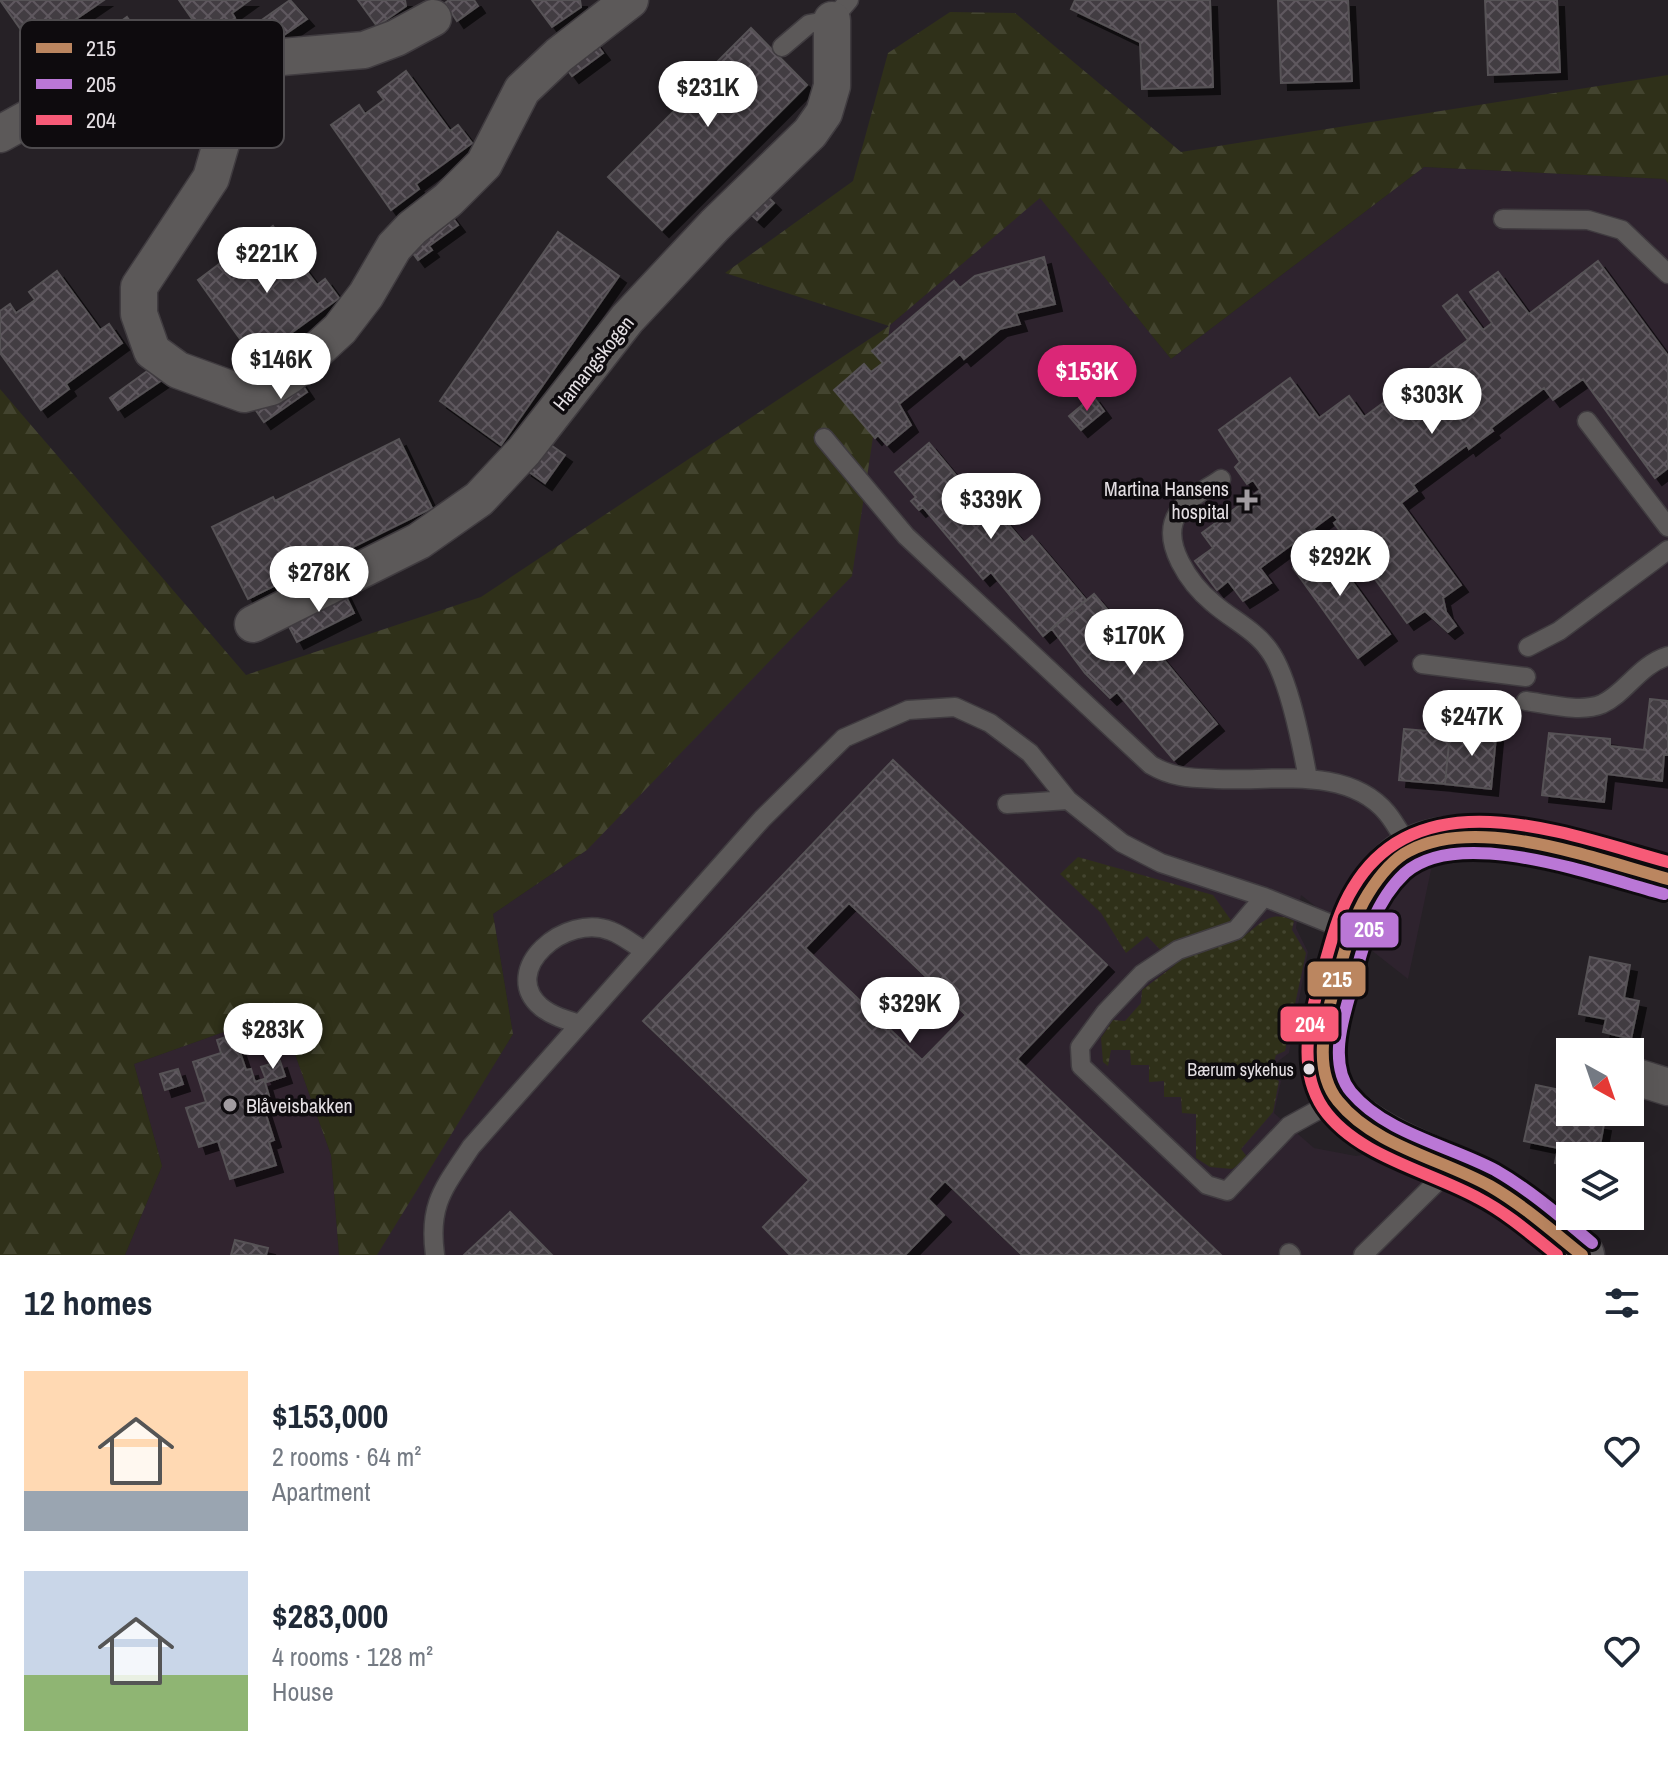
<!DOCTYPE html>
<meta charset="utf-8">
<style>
:root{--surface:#fff;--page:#f6f6f7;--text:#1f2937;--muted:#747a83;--accent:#db2777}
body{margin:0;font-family:"Archivo Narrow",sans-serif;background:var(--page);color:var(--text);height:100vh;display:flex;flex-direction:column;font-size:30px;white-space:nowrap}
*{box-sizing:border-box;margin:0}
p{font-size:26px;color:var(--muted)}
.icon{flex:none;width:44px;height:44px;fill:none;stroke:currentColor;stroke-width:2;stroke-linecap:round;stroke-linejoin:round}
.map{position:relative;height:1255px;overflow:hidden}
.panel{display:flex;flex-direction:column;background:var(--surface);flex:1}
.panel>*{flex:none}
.needle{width:52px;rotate:140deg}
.fabs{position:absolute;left:1556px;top:1038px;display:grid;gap:16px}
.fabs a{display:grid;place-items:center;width:88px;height:88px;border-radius:0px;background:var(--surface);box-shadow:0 8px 32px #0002;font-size:40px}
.price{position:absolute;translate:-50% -68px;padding:0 18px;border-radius:28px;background:#fff;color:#222;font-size:26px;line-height:52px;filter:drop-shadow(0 2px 4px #0008)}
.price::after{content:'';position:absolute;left:50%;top:48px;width:24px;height:18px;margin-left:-12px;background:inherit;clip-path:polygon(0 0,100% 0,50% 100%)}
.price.active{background:var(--accent);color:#fff}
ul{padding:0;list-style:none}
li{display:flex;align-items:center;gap:24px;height:200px;padding:0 24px}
li span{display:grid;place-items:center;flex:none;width:224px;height:160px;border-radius:0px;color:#555}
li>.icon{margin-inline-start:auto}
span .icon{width:96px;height:96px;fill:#fffc;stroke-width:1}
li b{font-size:34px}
h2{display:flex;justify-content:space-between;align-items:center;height:96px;padding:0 24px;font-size:34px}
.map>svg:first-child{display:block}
.built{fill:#2e232e}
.education{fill:#31242f}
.forest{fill:url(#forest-firs)}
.park{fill:url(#park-dots)}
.building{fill:url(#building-cross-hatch);stroke:#575256;stroke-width:2;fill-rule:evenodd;filter:url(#shadow)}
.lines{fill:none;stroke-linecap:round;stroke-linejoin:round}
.service-casing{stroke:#403c40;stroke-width:21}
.minor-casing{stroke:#403c40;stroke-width:39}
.tertiary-casing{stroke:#403c40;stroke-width:47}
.primary-casing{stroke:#403c40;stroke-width:47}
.service{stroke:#5c5959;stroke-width:18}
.minor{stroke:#5c5959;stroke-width:36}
.tertiary{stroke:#5c5959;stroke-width:44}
.primary{stroke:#5d595b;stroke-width:44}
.bus-1-casing{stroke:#0e0b0e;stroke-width:18}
.bus-2-casing{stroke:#0e0b0e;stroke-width:18}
.bus-3-casing{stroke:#0e0b0e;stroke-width:18}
.bus-1{stroke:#bb8660;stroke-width:12}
.bus-2{stroke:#ba77d6;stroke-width:12}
.bus-3{stroke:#f75a77;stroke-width:12}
.poi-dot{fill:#a29ca1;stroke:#0e0b0e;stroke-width:3}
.bus-dot{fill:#e4dfe3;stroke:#0e0b0e;stroke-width:3}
.labels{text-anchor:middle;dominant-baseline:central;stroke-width:7;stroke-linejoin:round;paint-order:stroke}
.bus-label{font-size:18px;fill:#e4dfe3;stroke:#0e0b0e;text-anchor:end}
.street-label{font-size:20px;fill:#e4dfe3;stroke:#0e0b0e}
.poi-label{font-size:20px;fill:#e4dfe3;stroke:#0e0b0e;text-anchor:end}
.key{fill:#0e0b0e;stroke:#4e4b4e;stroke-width:2}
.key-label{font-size:22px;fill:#e4dfe3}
.line-badge{stroke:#0e0b0e;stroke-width:3}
.badge-label{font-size:22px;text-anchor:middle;font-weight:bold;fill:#fff}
</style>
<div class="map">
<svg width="1668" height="1255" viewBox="0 0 1668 1255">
<defs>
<pattern id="forest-firs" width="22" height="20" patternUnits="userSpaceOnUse" patternTransform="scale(2)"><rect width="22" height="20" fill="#2f3019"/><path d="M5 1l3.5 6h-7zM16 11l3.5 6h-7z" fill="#43442f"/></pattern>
<pattern id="park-dots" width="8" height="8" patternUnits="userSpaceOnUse" patternTransform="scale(2)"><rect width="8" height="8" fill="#2f3019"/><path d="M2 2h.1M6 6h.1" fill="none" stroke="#43442f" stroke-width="1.8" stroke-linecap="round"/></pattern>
<pattern id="building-cross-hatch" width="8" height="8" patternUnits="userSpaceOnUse" patternTransform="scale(2)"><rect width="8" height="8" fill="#433c43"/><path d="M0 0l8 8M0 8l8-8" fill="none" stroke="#5e585e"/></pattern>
<filter id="shadow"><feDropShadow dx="7" dy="7" stdDeviation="0" flood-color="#0009"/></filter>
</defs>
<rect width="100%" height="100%" fill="#262126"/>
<path class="built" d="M1424,167L1665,179L1668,183V873L1529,833L1442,818L1408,979L1301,895L1296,928L1308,952L1289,1053L1277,1062V1078L1281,1081L1274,1113L1314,1148L1356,1156L1373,1153L1479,1202L1551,1255H375L513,1034L493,914L587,850L800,424L890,325L1040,197L1171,359Z"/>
<path class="education" d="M280,1012L331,1155L339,1255H125L162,1166L134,1064Z"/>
<path class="forest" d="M950,12L1015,13L1181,152L1668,75V183L1665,179L1424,167L1171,359L1040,198L890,325L852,576L587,850L493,914L513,1034L377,1255H339L331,1155L280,1012L134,1064L162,1166L125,1255H0V389L246,675L481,597L889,326L725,273L853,181L888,53Z"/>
<path class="park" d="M1078,857L1213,895L1243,937C1261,923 1271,909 1294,921L1292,930L1306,953L1285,1051L1276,1055L1270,1076L1279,1081L1273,1112L1241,1149L1248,1158L1232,1169L1210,1167L1196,1158V1114L1182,1113L1181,1097H1164V1081L1149,1082V1065H1131L1130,1050H1111L1108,1066L1103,1062L1101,1038L1113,1020L1125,1021L1141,1003L1142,990L1175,965L1147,936L1126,953L1101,913L1060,874Z"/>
<path class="building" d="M0,0H104L63,28L67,34L38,54Z
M179,0H250L232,13L235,18L206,39Z
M290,0L307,19L274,42L259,22Z
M358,0H405L406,6L377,26Z
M449,0H474L478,6L457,21L445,3Z
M532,0H580L581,7L552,27Z
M1075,0H1210L1213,87L1142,89L1140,42L1071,9Z
M1278,0H1348L1352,81L1281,83Z
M1485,0H1557L1560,72L1488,75Z
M127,17L140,35L118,50L106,32Z
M751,28L807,85L662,230L608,177L705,80L702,77Z
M594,41L603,53L572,76L563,64Z
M406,71L450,131L458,125L472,143L416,184L419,189L391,210L331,125L359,105L365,114L384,100L378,92Z
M763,192L774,203L757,220L745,209Z
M449,213L458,225L429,246L432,250L418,260L409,248Z
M273,226L317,285L325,279L339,298L283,339L286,343L258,364L198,280L226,259L233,268L252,254L245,246Z
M558,232L619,276L501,445L440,401Z
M1044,257L1055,304L1016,313L1020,324L1000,329L964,359L960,354L899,404L911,425L887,445L878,435L875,438L834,390L864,364L871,372L883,363L872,351L954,281L960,288L975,276Z
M1598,261L1668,356V468L1655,478L1583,379L1553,400L1544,388L1491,428L1493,431L1482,439L1469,449L1467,445L1413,485L1417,491L1401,503L1461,585L1443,598L1446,612L1456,626L1448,632L1425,611L1407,623L1334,523L1338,520L1333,514L1260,568L1271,583L1256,593L1243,601L1228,581L1217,590L1195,561L1213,548L1202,533L1260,490L1253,480L1247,484L1235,467L1240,462L1219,430L1290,378L1319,418L1349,396L1364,417L1468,340L1443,306L1457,295L1483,330L1492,323L1470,292L1498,272L1529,314Z
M57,271L100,330L109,324L122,343L66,384L69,389L41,410L0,353V311L10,304L16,313L35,300L29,292Z
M153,367L162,380L118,410L110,398Z
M299,380L307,392L264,422L255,409Z
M1093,396L1104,411L1081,430L1069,416Z
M399,439L432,508L248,599L212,527L273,497L275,501Z
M545,441L565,455L545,483L525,469Z
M929,443L963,484L970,479L1024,543L1032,536L1086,600L1043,636L991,572L983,579L923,507L919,510L911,501L916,497L895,472Z
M1314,529L1390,634L1358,658L1293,568L1314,553L1302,537Z
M341,586L354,613L297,642L283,615Z
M1094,594L1151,661L1159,654L1217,724L1174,760L1117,692L1110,698L1085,673L1052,629Z
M1650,699L1668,701V755H1664L1662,781L1607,774L1604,802L1542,795L1549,733L1610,739V746L1644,750Z
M1472,724L1497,726L1491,789L1445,784L1450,733L1471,735Z
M1404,729L1450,733L1445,784L1399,780Z
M893,760L1107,965L1017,1059L1221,1255H1022L945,1181L928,1199L944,1215L905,1255H790L763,1227L809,1180L643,1021ZM849,903L966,1015L922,1060L805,948Z
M1590,957L1630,965L1624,998L1639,1001L1631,1039L1603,1032L1606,1019L1579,1014Z
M234,1034L246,1070L251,1069L255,1082L264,1079L269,1096L261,1099L274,1140L269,1142L276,1165L230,1179L218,1141L199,1147L186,1108L206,1102L193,1062L221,1053L217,1040Z
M280,1061L285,1076L267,1082L261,1067Z
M178,1069L183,1084L165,1090L160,1074Z
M1536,1085L1570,1092V1117L1604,1124L1598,1156H1570V1166L1555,1163L1558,1148L1524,1141Z
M510,1212L552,1255H464Z
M235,1240L268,1248L266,1255H231Z"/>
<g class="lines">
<defs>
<path id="service" d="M782,47L809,24L832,20L849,0
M1503,219L1588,220L1622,230L1668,274
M1587,421L1668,527
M824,438L906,536L1151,765C1173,778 1191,778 1216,779C1271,782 1347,765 1387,813C1396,824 1403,838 1411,850
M1221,479C1207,489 1187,498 1178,513C1159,542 1191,585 1213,603C1231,619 1255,630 1269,650C1289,677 1302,746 1308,779
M1528,647L1559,631L1668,550
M1422,664L1526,677
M1526,701C1548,704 1581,713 1602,704C1626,693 1639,665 1668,656
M1007,804L1068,800
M1264,897L1236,930L1178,950L1142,974L1105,1013L1080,1047L1081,1066L1207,1185L1227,1191L1289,1126L1336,1100
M580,1024C566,1020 552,1016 541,1007C498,970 566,912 611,931C622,935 633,944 643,950
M1289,1253L1291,1255
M435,1255C428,1204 444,1188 471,1147L762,819L844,738L908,710L955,707L990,723L1030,753L1068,800L1122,843L1161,863L1264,897L1351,932
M1363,1255L1451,1168"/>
<path id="minor" d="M211,63L223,137L211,178L139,287V314L152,351L178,370L244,394L271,387L290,375L340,329L366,295L394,247L412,228L448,200L484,164L522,90L559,55L630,0
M0,134L87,86L127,75L211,63L364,50L396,38L433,18
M253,624L419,541L479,499L524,451L627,319L715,225L810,133L824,113L832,86V20
M1630,1075L1668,1087"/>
<path id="tertiary" d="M1351,933C1365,901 1378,867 1411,850C1476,815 1600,862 1668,879"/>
<path id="primary" d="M1351,933C1340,971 1317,1030 1324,1070C1335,1131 1441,1158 1489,1185C1523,1204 1552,1231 1582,1255"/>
</defs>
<use href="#service" class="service-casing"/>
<use href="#minor" class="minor-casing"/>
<use href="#tertiary" class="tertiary-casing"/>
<use href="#primary" class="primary-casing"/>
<use href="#service" class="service"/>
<use href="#minor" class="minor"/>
<use href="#tertiary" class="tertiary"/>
<use href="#primary" class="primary"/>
<defs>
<path id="bus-1" d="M1582,1255C1552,1231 1523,1205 1490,1186C1442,1159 1374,1146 1338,1101C1312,1069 1325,1021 1335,985C1344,955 1351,921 1368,894C1378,878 1391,860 1409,851C1479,814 1597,860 1668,879"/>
<path id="bus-2" d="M1592,1243C1561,1217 1530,1190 1495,1170C1450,1146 1385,1133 1351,1092C1328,1064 1343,1018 1352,987C1363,946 1373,903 1405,873C1460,824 1602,878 1664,894"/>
<path id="bus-3" d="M1557,1255C1532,1235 1507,1213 1478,1198C1429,1171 1356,1156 1323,1108C1296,1068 1310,1015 1322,973C1331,944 1337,914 1353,888C1420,775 1569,835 1668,862"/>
</defs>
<use href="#bus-1" class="bus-1-casing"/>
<use href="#bus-2" class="bus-2-casing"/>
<use href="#bus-3" class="bus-3-casing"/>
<use href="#bus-1" class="bus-1"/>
<use href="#bus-2" class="bus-2"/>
<use href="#bus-3" class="bus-3"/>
</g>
<g class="poi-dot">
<path d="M1243 488h8v8h8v8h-8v8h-8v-8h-8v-8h8z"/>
<circle cx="230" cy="1105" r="8"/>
</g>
<circle class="bus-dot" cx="1309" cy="1069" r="7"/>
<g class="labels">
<g class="bus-label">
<text x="1294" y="1069">Bærum sykehus</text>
</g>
<g class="street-label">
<text transform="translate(593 363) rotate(-51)">Hamangskogen</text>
</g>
<g class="poi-label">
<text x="1229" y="488">Martina Hansens<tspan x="1229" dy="23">hospital</tspan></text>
<text x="246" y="1105" text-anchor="start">Blåveisbakken</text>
</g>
</g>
<rect x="20" y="20" width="264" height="128" rx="12" class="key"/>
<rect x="36" y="43" width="36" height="10" fill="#bb8660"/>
<rect x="36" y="79" width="36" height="10" fill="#ba77d6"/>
<rect x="36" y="115" width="36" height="10" fill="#f75a77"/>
<g class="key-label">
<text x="86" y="56">215</text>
<text x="86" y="92">205</text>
<text x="86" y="128">204</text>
</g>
<g class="line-badge">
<rect x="1339" y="911" width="61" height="38" rx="8" fill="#ba77d6"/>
<rect x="1306" y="960" width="61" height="38" rx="8" fill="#bb8660"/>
<rect x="1279" y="1005" width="61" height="38" rx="8" fill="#f75a77"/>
</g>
<g class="badge-label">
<text x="1369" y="937">205</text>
<text x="1337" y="987">215</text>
<text x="1310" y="1032">204</text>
</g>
</svg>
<div class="fabs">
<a><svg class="needle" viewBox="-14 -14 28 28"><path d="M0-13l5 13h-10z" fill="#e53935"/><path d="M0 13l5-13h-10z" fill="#747a83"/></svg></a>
<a><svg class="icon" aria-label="layers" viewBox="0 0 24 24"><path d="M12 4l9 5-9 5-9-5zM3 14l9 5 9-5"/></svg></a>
</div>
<b class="price" style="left:708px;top:129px">$231K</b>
<b class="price" style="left:267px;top:295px">$221K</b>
<b class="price" style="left:281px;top:401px">$146K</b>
<b class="price active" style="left:1087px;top:413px">$153K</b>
<b class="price" style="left:1432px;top:436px">$303K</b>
<b class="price" style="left:991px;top:541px">$339K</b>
<b class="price" style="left:1340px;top:598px">$292K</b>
<b class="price" style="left:319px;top:614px">$278K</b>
<b class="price" style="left:1134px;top:677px">$170K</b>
<b class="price" style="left:1472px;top:758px">$247K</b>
<b class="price" style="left:910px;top:1045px">$329K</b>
<b class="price" style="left:273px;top:1071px">$283K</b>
</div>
<section class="panel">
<h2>12 homes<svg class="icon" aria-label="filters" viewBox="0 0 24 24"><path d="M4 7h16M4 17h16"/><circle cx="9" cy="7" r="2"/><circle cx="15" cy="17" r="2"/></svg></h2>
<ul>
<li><span style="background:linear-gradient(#ffd9b3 75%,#9aa5b1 0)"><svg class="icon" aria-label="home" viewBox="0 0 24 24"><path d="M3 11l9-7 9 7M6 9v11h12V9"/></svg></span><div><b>$153,000</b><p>2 rooms · 64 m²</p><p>Apartment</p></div><svg class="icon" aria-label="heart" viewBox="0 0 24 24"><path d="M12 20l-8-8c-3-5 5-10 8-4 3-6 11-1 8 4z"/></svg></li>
<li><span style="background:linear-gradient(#c9d6e8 65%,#8fb573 0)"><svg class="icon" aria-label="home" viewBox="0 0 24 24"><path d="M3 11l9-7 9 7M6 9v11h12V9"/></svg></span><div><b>$283,000</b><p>4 rooms · 128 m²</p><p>House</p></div><svg class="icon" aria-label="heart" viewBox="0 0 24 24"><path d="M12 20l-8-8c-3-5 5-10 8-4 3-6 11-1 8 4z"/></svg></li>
</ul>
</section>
